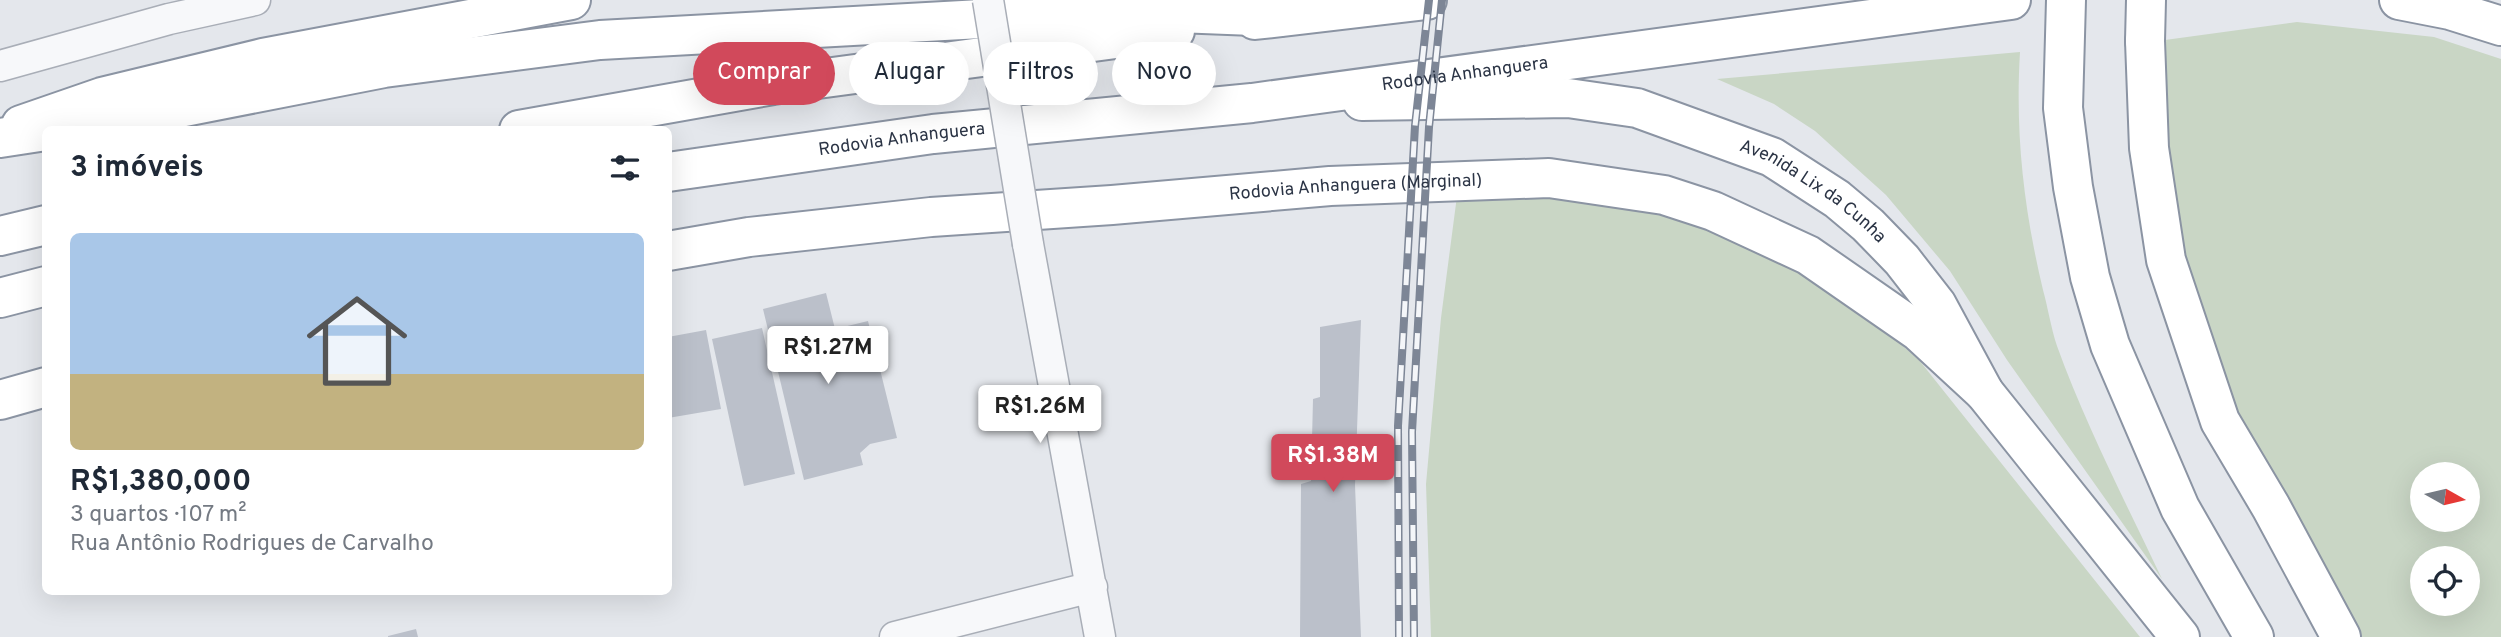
<!DOCTYPE html>
<html lang="pt">
<meta charset="utf-8">
<style>
:root{--surface:#fff;--page:#f6f6f7;--text:#1f2937;--muted:#747a83;--line:#e0e1e3;--accent:#d1495b}
body{margin:0;font-family:Overpass,sans-serif;background:var(--page);color:var(--text);height:100vh;display:flex;flex-direction:column;font-size:26px;white-space:nowrap}
*{box-sizing:border-box;margin:0}
p{font-size:23px;color:var(--muted)}
.icon{flex:none;width:38px;height:38px;fill:none;stroke:currentColor;stroke-width:2;stroke-linecap:round;stroke-linejoin:round}
.map{position:relative;flex:1;overflow:hidden}
.side{position:absolute;left:42px;top:126px;width:630px;height:469px;display:flex;flex-direction:column;background:var(--surface);border-radius:10px;box-shadow:0 7px 28px #0002}
.side>*{flex:none}
.hud{position:absolute;left:693px;top:42px;width:665px;height:63px;display:flex;gap:14px}
.needle{width:46px;rotate:98deg}
.fabs{position:absolute;left:2410px;top:462px;display:grid;gap:14px}
.fabs a{display:grid;place-items:center;width:70px;height:70px;border-radius:50%;background:var(--surface);box-shadow:0 7px 28px #0002;font-size:35px}
.price{position:absolute;translate:-50% -60px;padding:0 16px;border-radius:7px;background:#fff;color:#222;font-size:23px;line-height:46px;filter:drop-shadow(0 2px 4px #0008)}
.price::after{content:'';position:absolute;left:50%;top:42px;width:21px;height:16px;margin-left:-10px;background:inherit;clip-path:polygon(0 0,100% 0,50% 100%)}
.price.selected{background:var(--accent);color:#fff}
ul{padding:0;list-style:none}
li{display:grid;align-content:center;gap:14px;height:371px;padding:0 28px}
li+li{border-top:2px solid var(--line)}
li span{display:grid;place-items:center;height:217px;border-radius:10px;color:#555}
li>.icon{margin-inline-start:auto}
span .icon{width:126px;height:126px;fill:#fffc;stroke-width:1}
li b{font-size:30px}
h2{display:flex;justify-content:space-between;align-items:center;height:84px;padding:0 28px;font-size:30px}
.chip{padding:0 24px;border-radius:32px;background:var(--surface);box-shadow:0 7px 28px #0002;font-size:24px;line-height:63px}
.chip.selected{background:var(--accent);color:#fff}
.map>svg:first-child{display:block}
.green{fill:#c9d6c5;fill-rule:evenodd}
.building{fill:#bbc0ca}
.lines{fill:none;stroke-linecap:round;stroke-linejoin:round}
.minor-casing{stroke:#a9aeb7;stroke-width:33}
.trunk-casing{stroke:#8b94a3;stroke-width:42}
.motorway-casing{stroke:#8b94a3;stroke-width:42}
.minor{stroke:#f7f8fa;stroke-width:30}
.trunk{stroke:#fff;stroke-width:38}
.motorway{stroke:#fff;stroke-width:38}
.rail-casing{stroke:#7d8696;stroke-width:8}
.rail{stroke:#f4f6f9;stroke-width:5;stroke-dasharray:16;stroke-linecap:butt}
.minor-bridge-casing{stroke:#a9aeb7;stroke-width:33;stroke-linecap:butt}
.minor-bridge{stroke:#f7f8fa;stroke-width:30}
.labels{text-anchor:middle;dominant-baseline:central;stroke-width:5;stroke-linejoin:round;paint-order:stroke}
.street-label{font-size:18px;fill:#2b3445;stroke:#f4f6f9}
</style>
<div class="map">
<svg width="2501" height="637" viewBox="0 0 2501 637">
<rect width="100%" height="100%" fill="#e4e7ec"/>
<path class="green" d="M2297,22L2434,37L2501,59V637H2352L2221,398L2189,305L2163,113L2165,40ZM2422,474H2468V520H2422ZM2422,558H2468V604H2422Z
M2020,52C2015,135 2024,210 2043,290C2048,308 2051,328 2057,346C2086,426 2126,503 2162,579L2007,360L1950,271L1886,195L1815,131L1774,104L1717,79Z
M1545,189L1663,213L1730,235L1790,260L1859,308L1919,360L2140,637H1431L1426,484L1441,318L1457,196Z"/>
<path class="building" d="M826,293L835,329L868,321L897,438L870,444L860,453L863,465L804,480L763,309Z
M1361,320L1355,485L1361,637H1300L1301,484L1311,481L1313,399L1320,397V327Z
M762,328L795,474L744,486L712,339Z
M706,330L721,409L668,418V337Z
M416,629L418,637H388V636Z"/>
<g class="lines">
<defs>
<path id="minor" d="M0,66L169,19L255,0
M1028,244L1100,637
M895,637L1092,587"/>
<g id="trunk">
<path d="M2066,0L2063,108L2073,187L2090,277L2110,345L2180,508L2254,637"/>
<path d="M2145,41L2149,148L2166,260L2220,421L2271,507L2341,637"/>
<path id="s1" d="M1362,101L1568,98L1637,108L1772,157L1837,199L1868,225L1902,260L1937,305L1984,392L2180,637"/>
<path d="M21,125L102,97L263,58L571,0"/>
<path id="s2" d="M668,251L749,237L931,217L1112,205L1330,186L1549,178L1664,195L1713,211L1808,255L1919,332L1984,392"/>
<path d="M0,400L46,387"/>
</g>
<g id="motorway">
<path d="M2399,0L2450,10L2501,26"/>
<path d="M1255,20L1427,0"/>
<path d="M2145,41L2146,0"/>
<path d="M55,130L123,119L384,68L600,40L1126,11L1279,17"/>
<path d="M519,130L773,85L1175,31"/>
<path d="M0,138L46,131"/>
<path id="s3" d="M668,172L933,134L1252,103L2011,0"/>
<path d="M0,236L46,225"/>
<path d="M0,298L46,286"/>
</g>
</defs>
<use href="#minor" class="minor-casing"/>
<use href="#trunk" class="trunk-casing"/>
<use href="#motorway" class="motorway-casing"/>
<use href="#minor" class="minor"/>
<use href="#trunk" class="trunk"/>
<use href="#motorway" class="motorway"/>
<defs>
<path id="rail" d="M1399,637L1398,426L1415,126L1429,0
M1414,637L1412,432L1429,127L1442,0"/>
</defs>
<use href="#rail" class="rail-casing"/>
<use href="#rail" class="rail"/>
<defs>
<path id="minor-bridge" d="M988,0L1028,244"/>
</defs>
<use href="#minor-bridge" class="minor-bridge-casing"/>
<use href="#minor-bridge" class="minor-bridge"/>
</g>
<g class="labels">
<g class="street-label">
<text stroke="none"><textPath href="#s3" startOffset="803">Rodovia Anhanguera</textPath></text>
<text stroke="none"><textPath href="#s3" startOffset="236">Rodovia Anhanguera</textPath></text>
<text stroke="none"><textPath href="#s2" startOffset="691">Rodovia Anhanguera (Marginal)</textPath></text>
<text stroke="none"><textPath href="#s1" startOffset="472">Avenida Lix da Cunha</textPath></text>
</g>
</g>
</svg>
<div class="fabs">
<a><svg class="needle" viewBox="-14 -14 28 28"><path d="M0-13l5 13h-10z" fill="#e53935"/><path d="M0 13l5-13h-10z" fill="#747a83"/></svg></a>
<a><svg class="icon" aria-label="locate" viewBox="0 0 24 24"><circle cx="12" cy="12" r="6"/><path d="M12 2v4M12 18v4M2 12h4M18 12h4"/></svg></a>
</div>
<b class="price" style="left:828px;top:386px">R$1.27M</b>
<b class="price" style="left:1040px;top:445px">R$1.26M</b>
<b class="price selected" style="left:1333px;top:494px">R$1.38M</b>
<div class="hud">
<a class="chip selected">Comprar</a>
<a class="chip">Alugar</a>
<a class="chip">Filtros</a>
<a class="chip">Novo</a>
</div>
<section class="side">
<h2>3 imóveis<svg class="icon" aria-label="filters" viewBox="0 0 24 24"><path d="M4 7h16M4 17h16"/><circle cx="9" cy="7" r="2"/><circle cx="15" cy="17" r="2"/></svg></h2>
<ul>
<li><span style="background:linear-gradient(#a9c7e8 65%,#c2b280 0)"><svg class="icon" aria-label="home" viewBox="0 0 24 24"><path d="M3 11l9-7 9 7M6 9v11h12V9"/></svg></span><div><b>R$1,380,000</b><p>3 quartos · 107 m²</p><p>Rua Antônio Rodrigues de Carvalho</p></div></li>
</ul>
</section>
</div>
